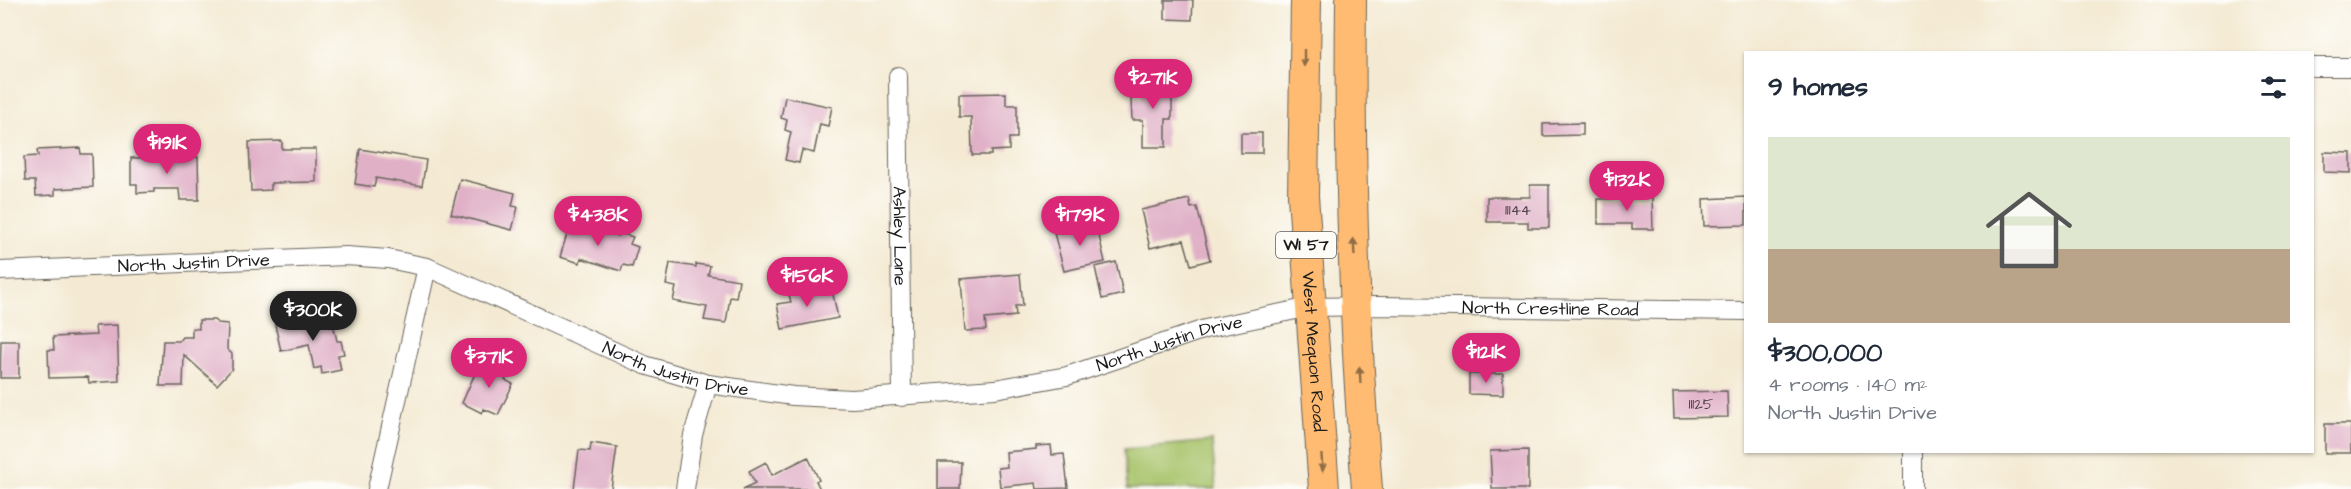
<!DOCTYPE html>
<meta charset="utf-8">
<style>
:root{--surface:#fff;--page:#f2f2f3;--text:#1f2937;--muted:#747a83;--line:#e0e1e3;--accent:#db2777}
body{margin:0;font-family:"Architects Daughter",sans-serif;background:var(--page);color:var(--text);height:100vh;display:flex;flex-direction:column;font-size:22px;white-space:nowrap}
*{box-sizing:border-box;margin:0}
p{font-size:20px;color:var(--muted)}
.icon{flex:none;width:33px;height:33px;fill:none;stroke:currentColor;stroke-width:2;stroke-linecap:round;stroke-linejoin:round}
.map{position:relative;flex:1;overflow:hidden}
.sheet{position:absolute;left:1744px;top:51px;width:570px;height:402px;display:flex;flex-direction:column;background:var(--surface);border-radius:0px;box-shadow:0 2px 4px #0004}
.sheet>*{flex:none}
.price{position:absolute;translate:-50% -51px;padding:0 14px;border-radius:21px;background:var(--accent);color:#fff;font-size:20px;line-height:39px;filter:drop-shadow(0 2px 3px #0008)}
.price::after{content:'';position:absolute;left:50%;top:36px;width:18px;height:14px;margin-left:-9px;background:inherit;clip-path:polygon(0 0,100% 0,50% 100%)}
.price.active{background:#222;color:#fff}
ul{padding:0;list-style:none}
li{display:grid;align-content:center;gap:12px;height:318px;padding:0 24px}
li+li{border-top:2px solid var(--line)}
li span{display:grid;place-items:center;height:186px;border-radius:0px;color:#555}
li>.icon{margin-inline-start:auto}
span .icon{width:108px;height:108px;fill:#fffc;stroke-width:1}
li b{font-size:26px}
h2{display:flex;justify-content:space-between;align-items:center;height:72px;padding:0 24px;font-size:26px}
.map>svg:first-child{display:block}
.green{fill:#a6c268;stroke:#616f42;stroke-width:1.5}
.building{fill:#e0b0c7}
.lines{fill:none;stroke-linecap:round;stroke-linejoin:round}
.minor-casing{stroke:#68645c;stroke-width:20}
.primary-casing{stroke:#68645c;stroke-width:32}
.minor{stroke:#fff;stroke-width:18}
.primary{stroke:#ffbb71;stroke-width:30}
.oneway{fill:#8e6c46}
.labels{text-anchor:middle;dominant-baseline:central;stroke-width:4.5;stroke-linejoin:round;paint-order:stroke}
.number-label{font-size:15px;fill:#4d4147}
.shield{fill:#fdfcf7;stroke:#605f5e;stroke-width:1.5}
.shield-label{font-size:16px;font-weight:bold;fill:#1c1c1c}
.street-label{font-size:18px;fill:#1c1c1c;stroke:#fdfcf7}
</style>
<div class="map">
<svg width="2351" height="489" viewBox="0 0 2351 489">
<rect width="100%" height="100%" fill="#fdfcf7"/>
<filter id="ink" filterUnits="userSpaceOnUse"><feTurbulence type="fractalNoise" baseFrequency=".0167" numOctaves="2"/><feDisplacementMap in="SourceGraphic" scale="12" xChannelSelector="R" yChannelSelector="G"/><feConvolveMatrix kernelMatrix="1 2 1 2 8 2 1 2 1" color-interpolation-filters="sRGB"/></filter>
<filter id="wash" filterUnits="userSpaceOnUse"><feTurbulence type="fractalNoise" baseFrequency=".008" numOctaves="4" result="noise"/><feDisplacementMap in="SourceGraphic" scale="24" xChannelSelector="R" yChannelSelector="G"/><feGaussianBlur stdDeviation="1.35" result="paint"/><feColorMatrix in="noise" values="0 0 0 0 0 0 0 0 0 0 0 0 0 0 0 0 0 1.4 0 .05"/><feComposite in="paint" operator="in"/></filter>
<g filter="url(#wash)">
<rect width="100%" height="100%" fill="#f4ead3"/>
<path class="green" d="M1212,441L1216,489H1127L1124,449Z"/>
<g id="blocks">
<path class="building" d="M1165,0H1193L1192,20L1165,19Z
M1142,75H1166V94H1172V119H1166V147H1143V120H1132L1131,98H1142Z
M1006,93V105H1017V138H1009V150L991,151V155H972L971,117H959V94Z
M785,97L832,107L828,126L820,124L814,153L802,150L799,163L785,160L791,132L785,130L787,120L781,118Z
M1583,123V135L1543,136V124Z
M1241,133H1262V153H1241Z
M282,141V149H316V182L271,183V190L251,191L249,142Z
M80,148L81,154H92L93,187L55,189V195L36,196L35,181H25L24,157L38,156L37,150Z
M360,149L426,160L422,186L376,178L374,187L355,184Z
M2324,152L2351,153V173L2324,172Z
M198,157L199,200H180L179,189H154V192L137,193V184H131V158Z
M460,179L515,193L512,206L518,207L512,230L451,214Z
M1530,185H1549V228H1528V222H1487V197H1530Z
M1746,197V225L1704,226L1703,199Z
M1652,198L1653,229H1632V224H1598V199Z
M1189,199L1191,208L1197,207L1210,260L1191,265L1184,240L1150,248L1141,210Z
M571,221L618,236L619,233L633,237L630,244L638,247L632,267L623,265L621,271L581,258L580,263L560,257Z
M1096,223L1105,262L1064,271L1054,233Z
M1116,262L1123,294L1102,299L1095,267Z
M670,263L696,267V264L710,266L708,275L739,280L736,298L730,297L726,323L704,320L707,307L673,301L676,287L666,285Z
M1020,274L1023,306H1015L1016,316L985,319L986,330L965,331L961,279Z
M806,287L807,295L832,290L838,318L782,329L777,304L791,302L788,291Z
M302,319L303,325L332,319L337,341H341L344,354L338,355L341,370L322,374L321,367L314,369L309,345L281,351L275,325Z
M199,320H214L218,323L228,324L227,349L232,354V369L217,385L184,355L183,386H160L163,341H179L182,337H192V328L199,329Z
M117,325L119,381L89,383L88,377L49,378L48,350H54L53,337L96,335L95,326Z
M1,341H19V378H0Z
M487,359L510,370L505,380L513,384L498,415L484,409L482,413L462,403L477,369L482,371Z
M1469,374H1503V395L1469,394Z
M1727,391L1728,417L1674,418L1673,392Z
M2325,424H2351V453H2325Z
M591,443L617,447L611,489H574L579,450L590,451Z
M1051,445L1052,455L1064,454L1068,488L1037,489L1036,483L1000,487L998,468L1007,467L1006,452L1036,449V446Z
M1528,450V489H1492L1490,451Z
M808,457L819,480L816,481L820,489H743L755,483L749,471L766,462L772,475Z
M938,462H961L960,489H938Z"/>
</g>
</g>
<g filter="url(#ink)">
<use href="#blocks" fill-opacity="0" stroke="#68645c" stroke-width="1.5"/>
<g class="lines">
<defs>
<g id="minor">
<path d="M2313,67H2351"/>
<path id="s1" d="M898,76L902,397"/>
<path id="s2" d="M0,271L346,256L388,259L427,267L645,365L708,384L793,396L852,399L995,389L1067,376L1205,329L1310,307L1378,306L1746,311"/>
<path d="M377,489L427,267"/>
<path d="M685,489L693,435L708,384"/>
<path d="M1913,489V452"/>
</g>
<g id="primary">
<path id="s3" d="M1306,0L1303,196L1324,489"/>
<path d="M1351,0C1349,163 1354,326 1367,489"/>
</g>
</defs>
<use href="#minor" class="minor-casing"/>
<use href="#primary" class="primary-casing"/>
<use href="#minor" class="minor"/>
<use href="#primary" class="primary"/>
</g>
<defs><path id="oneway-solid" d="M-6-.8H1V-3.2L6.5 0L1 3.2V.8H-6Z" transform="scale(1.5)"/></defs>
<g class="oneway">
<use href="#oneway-solid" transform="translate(1304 58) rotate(90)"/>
<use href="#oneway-solid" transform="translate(1354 247) rotate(-93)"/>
<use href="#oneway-solid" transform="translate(1360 375) rotate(-93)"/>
<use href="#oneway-solid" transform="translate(1322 463) rotate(86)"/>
</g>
</g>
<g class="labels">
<g class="number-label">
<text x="1518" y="210">11144</text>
<text x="1701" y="404">11125</text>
</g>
<rect class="shield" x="1276" y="232" width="60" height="26" rx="4.5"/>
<g class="shield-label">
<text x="1306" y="245">WI 57</text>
</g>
<g class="street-label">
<text stroke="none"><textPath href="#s1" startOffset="160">Ashley Lane</textPath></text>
<text stroke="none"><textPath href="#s2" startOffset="194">North Justin Drive</textPath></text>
<text stroke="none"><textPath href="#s2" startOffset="1588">North Crestline Road</textPath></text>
<text stroke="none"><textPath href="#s2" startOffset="1202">North Justin Drive</textPath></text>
<text stroke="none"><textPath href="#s3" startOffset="352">West Mequon Road</textPath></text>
<text stroke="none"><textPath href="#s2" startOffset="698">North Justin Drive</textPath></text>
</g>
</g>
</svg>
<b class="price" style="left:1153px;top:110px">$271K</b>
<b class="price" style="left:167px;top:175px">$191K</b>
<b class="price" style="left:1627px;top:212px">$132K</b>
<b class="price" style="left:598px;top:247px">$438K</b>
<b class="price" style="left:1080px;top:247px">$179K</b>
<b class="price" style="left:807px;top:308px">$156K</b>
<b class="price active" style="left:313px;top:342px">$300K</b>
<b class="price" style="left:1486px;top:384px">$121K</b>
<b class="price" style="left:489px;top:389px">$371K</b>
<section class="sheet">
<h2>9 homes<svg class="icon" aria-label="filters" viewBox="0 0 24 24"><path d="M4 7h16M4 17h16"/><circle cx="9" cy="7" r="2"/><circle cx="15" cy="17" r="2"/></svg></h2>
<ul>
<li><span style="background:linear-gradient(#dfe7d0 60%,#b9a48a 0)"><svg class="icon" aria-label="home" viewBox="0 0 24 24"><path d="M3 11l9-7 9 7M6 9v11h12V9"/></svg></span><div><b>$300,000</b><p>4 rooms · 140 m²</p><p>North Justin Drive</p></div></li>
</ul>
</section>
</div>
